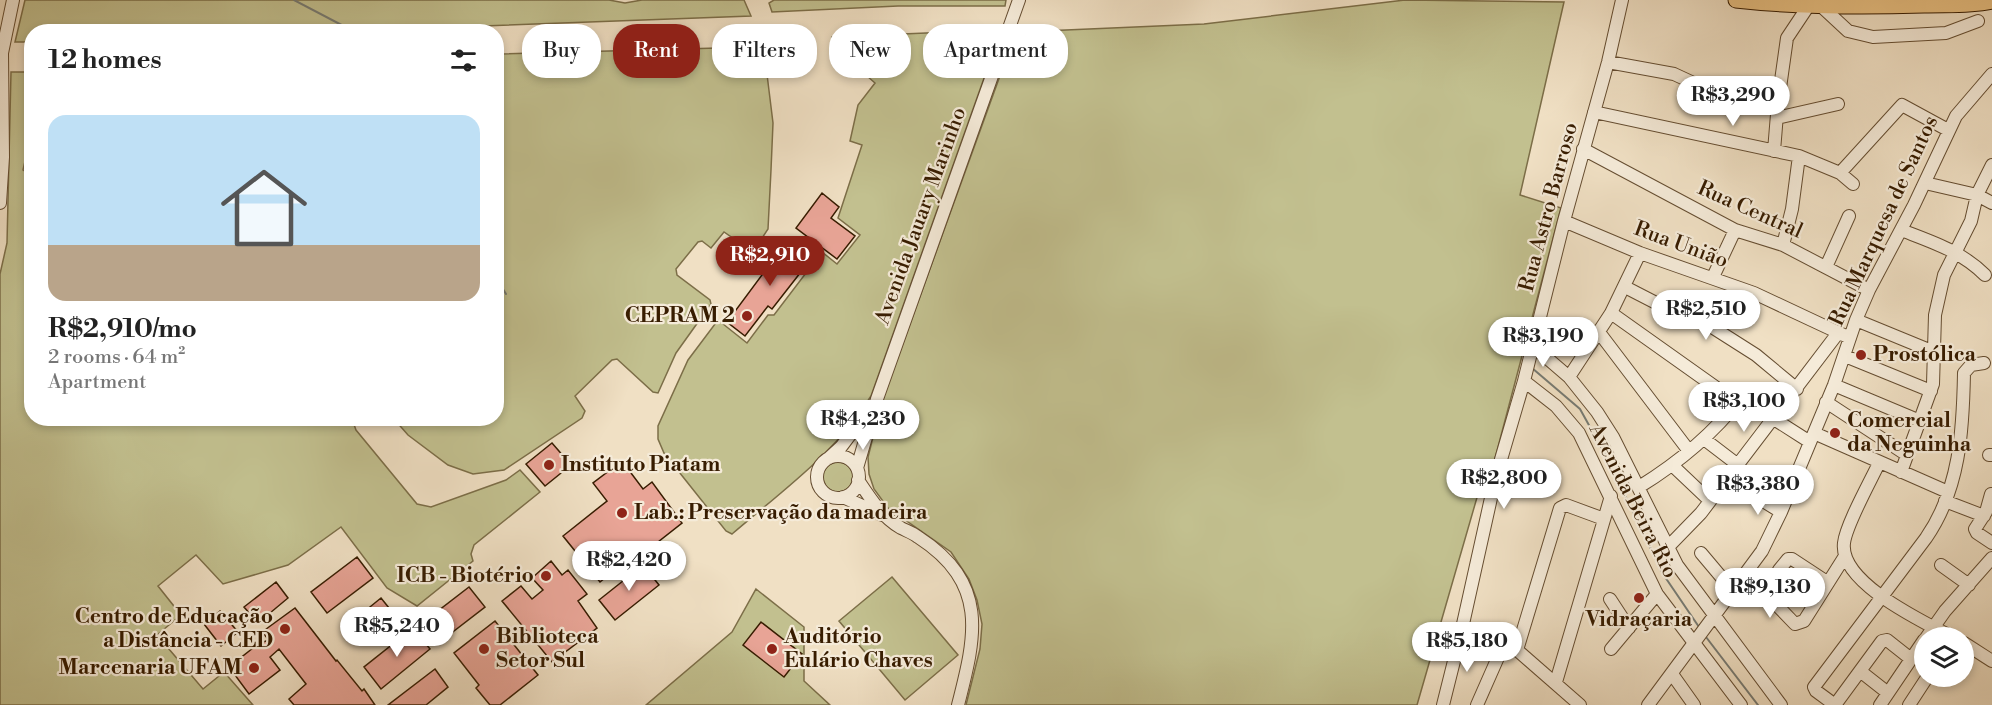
<!DOCTYPE html>
<meta charset="utf-8">
<style>
:root{--surface:#fff;--page:#f2f2f2;--text:#222;--muted:#767676;--line:#e0e0e0;--accent:#8f2418}
body{margin:0;font-family:"Libre Bodoni",serif;background:var(--page);color:var(--text);height:100vh;display:flex;flex-direction:column;font-size:22px;white-space:nowrap}
*{box-sizing:border-box;margin:0}
p{font-size:20px;color:var(--muted)}
.icon{flex:none;width:33px;height:33px;fill:none;stroke:currentColor;stroke-width:2;stroke-linecap:round;stroke-linejoin:round}
.map{position:relative;flex:1;overflow:hidden}
.details{position:absolute;left:24px;top:24px;width:480px;height:402px;display:flex;flex-direction:column;background:var(--surface);border-radius:24px;box-shadow:0 3px 9px #0003}
.details>*{flex:none}
.guide{position:absolute;left:522px;top:24px;width:570px;height:54px;display:flex;gap:12px}
.fabs{position:absolute;left:1914px;top:627px;display:grid;gap:12px}
.fabs a{display:grid;place-items:center;width:60px;height:60px;border-radius:50%;background:var(--surface);box-shadow:0 3px 9px #0003;font-size:30px}
.price{position:absolute;translate:-50% -51px;padding:0 14px;border-radius:21px;background:#fff;color:#222;font-size:20px;line-height:39px;filter:drop-shadow(0 2px 3px #0008)}
.price::after{content:'';position:absolute;left:50%;top:36px;width:18px;height:14px;margin-left:-9px;background:inherit;clip-path:polygon(0 0,100% 0,50% 100%)}
.price.selected{background:var(--accent);color:#fff}
ul{padding:0;list-style:none}
li{display:grid;align-content:center;gap:12px;height:318px;padding:0 24px}
li+li{border-top:2px solid var(--line)}
li span{display:grid;place-items:center;height:186px;border-radius:18px;color:#555}
li>.icon{margin-inline-start:auto}
span .icon{width:108px;height:108px;fill:#fffc;stroke-width:1}
li b{font-size:26px}
h2{display:flex;justify-content:space-between;align-items:center;height:72px;padding:0 24px;font-size:26px}
.pill{padding:0 21px;border-radius:24px;background:var(--surface);box-shadow:0 3px 9px #0003;font-size:21px;line-height:54px}
.pill.selected{background:var(--accent);color:#fff}
.map>svg:first-child{display:block}
.green{fill:#c2c08f;stroke:#7c6e48;stroke-width:1.5}
.lines{fill:none;stroke-linecap:round;stroke-linejoin:round}
.stream{stroke:#777b73;stroke-width:2}
.building{fill:#e8a496;stroke:#371c00;stroke-width:1.5}
.minor-casing{stroke:#654d31;stroke-width:14}
.major-casing{stroke:#371c00;stroke-width:17}
.minor{stroke:#f5ebd9;stroke-width:12}
.major{stroke:#e8c082;stroke-width:15}
.poi-dot{fill:#8f2418;stroke:#f5ebd9;stroke-width:2}
.labels{text-anchor:middle;dominant-baseline:central;stroke-width:4.5;stroke-linejoin:round;paint-order:stroke}
.street-label{font-size:21px;fill:#371c00;stroke:#f5ebd9}
.poi-label{font-size:21px;font-weight:bold;fill:#371c00;stroke:#f5ebd9;text-anchor:start}
</style>
<div class="map">
<svg width="1992" height="705" viewBox="0 0 1992 705">
<rect width="100%" height="100%" fill="#f0e0c4"/>
<filter id="stains"><feTurbulence type="fractalNoise" baseFrequency=".00333" numOctaves="4"/><feColorMatrix values="0 0 0 0 .2 0 0 0 0 .09 0 0 0 0 .02 0 0 0 .5 -.17"/></filter>
<radialGradient id="worn" r=".72"><stop offset=".6" stop-color="#630" stop-opacity="0"/><stop offset="1" stop-color="#630" stop-opacity=".3"/></radialGradient>
<path class="green" d="M25,0H609L625,3L642,0H744L751,16L347,31L32,32L31,42H15Z
M774,0H1006L1005,6H898L772,12L769,3Z
M1405,0L1564,2L1520,195L1561,208L1488,485L1478,494L1417,705H966L980,649L982,624L977,600L969,579L951,552L888,508L874,489L869,474L868,457L883,398L1013,40L1020,32L1204,24Z
M997,30L999,36L871,396C837,452 782,491 732,534L726,531L664,453L658,439V426L688,360L718,320L747,343L768,315H774L822,252L837,264L860,235L838,218L862,145L850,141L858,105L875,83L833,46L832,37Z
M755,47L764,50L773,123L771,170L768,229L753,252L724,232L711,248L702,241L698,242L676,269L677,275L710,300L711,304L676,353L658,393L653,392L617,359L612,360L575,396L585,411L582,418L504,470L473,474L448,465L408,435L394,419L496,418L497,54Z
M11,72H31V159L26,157L23,170L32,176V418L352,419L356,430L417,504L431,507L506,480L520,470L540,492L474,545L471,554L473,561L417,606L387,588L341,527L288,565L223,584L196,555L158,586L181,615L157,635L203,689L224,672L253,705H0V274L7,243Z
M823 477a15 15 0 1 1 30 0a15 15 0 1 1-30 0Z
M892,577L958,655L905,700L839,621Z
M756,589L804,627V681L830,705H646L732,632Z"/>
<g class="lines">
<path class="stream" d="M294,0L355,32
M496,278L506,294
M1532,368L1580,409L1605,454L1663,574L1699,627
M1706,637L1758,705"/>
</g>
<path class="building" d="M822,193L839,207L831,218L855,236L837,259L796,228Z
M788,240L811,259L772,309L768,306L745,336L727,322Z
M552,443L571,465L545,486L526,464Z
M622,461L643,489L652,482L682,523L644,553L641,549L600,582L563,536L607,501L593,483Z
M357,557L373,578L327,613L311,592Z
M551,561L562,575L568,570L587,594L578,601L597,628L552,662L502,601L521,586L532,599L543,590L532,578Z
M643,565L659,585L615,620L599,600Z
M276,582L288,598L258,623L244,607Z
M469,587L485,607L441,641L425,621Z
M381,598L397,618L376,635L360,615Z
M295,608L336,661L337,660L362,691L364,689L375,705H294L289,699L306,684L279,649L270,657L280,670L249,694L229,667L258,644L269,640L262,632Z
M220,611L238,632L221,646L204,624Z
M495,621L538,675L500,705H490L476,688L479,685L454,653Z
M761,622L802,654L784,677L743,645Z
M413,628L430,649L381,689L364,667Z
M435,669L448,687L426,705H388Z"/>
<g class="lines">
<defs>
<path id="minor" d="M1820,5L1848,31L1873,37L1946,33L1978,21
M1608,62L1674,74L1702,87L1740,98L1778,102
M1594,112L1799,156L1840,173L1853,184
M1777,118L1838,104
M1583,149L1735,230L1783,245L1869,290
M1774,151L1778,102L1787,38L1809,5
M1840,173L1902,105L1948,130
M1925,183L1977,195L1992,203
M0,203L3,157L2,53L13,0
M1564,221L1640,253L1754,293L1850,338
M1901,230C1932,242 1961,251 1985,275
M1783,245L1792,209L1799,156
M1826,267L1849,216
M1713,277L1735,230
M1625,287L1660,305L1668,299L1756,355L1797,389
M1611,313L1718,389L1780,411
M1856,320L1934,352
M1598,331L1689,451
M1533,346L1569,377L1597,412L1613,437L1677,565L1781,705
M1845,356L1931,391
M1569,377L1611,313L1640,253
M1524,381L1556,406L1579,433L1657,594L1741,705
M1834,385L1920,421
M1826,402L1907,455
M1774,419L1810,442
M1814,433L1948,492
M1704,439L1738,465
M1989,455H1992
M817 477a21 21 0 1 1 42 0a21 21 0 1 1-42 0Z
M829,458L841,447L871,407
M1879,463C1870,482 1846,525 1844,543C1839,583 1924,622 1954,638
M1672,465L1710,501
M857,468L877,399L1019,0
M1901,472L1933,384L1935,315L1944,275L1971,221L1977,195L1992,165
M858,480C870,498 882,517 901,528C907,531 913,533 918,537C989,583 976,635 958,705
M1639,487C1678,463 1713,434 1741,398
M1752,494L1781,512
M1991,494L1986,512L1975,529L1977,533L1992,543
M843,497L882,515
M1945,501L1984,516
M1667,548L1701,513L1838,333
M1701,553L1733,591
M1941,565L1969,585
M1779,570L1788,559H1792L1827,582
M1766,594L1795,624L1804,621L1845,556
M1610,599L1629,628
M1461,633L1517,650L1580,705
M1926,638L1945,611L1992,558
M1964,643L1992,661
M1611,649L1657,594
M1517,650L1560,508L1566,505L1604,519
M1860,671L1888,693
M1672,674L1694,705
M1556,682L1611,496
M1443,705L1461,633L1495,480L1524,381L1564,221L1608,62L1622,0
M1477,705L1503,646
M1648,705L1762,551L1781,512L1834,385L1856,320L1869,290L1914,205L1956,116L1992,74
M1835,705L1816,691L1814,687L1926,538C1960,489 1963,430 1964,373L1971,365L1984,363
M1835,705L1882,641L1887,640L1911,659
M1880,705L1924,640
M1909,705L1928,676"/>
<path id="major" d="M1736,0C1798,7 1861,7 1924,5C1946,4 1970,6 1992,1"/>
</defs>
<use href="#minor" class="minor-casing"/>
<use href="#major" class="major-casing"/>
<use href="#minor" class="minor"/>
<use href="#major" class="major"/>
</g>
<g class="poi-dot">
<circle cx="747" cy="316" r="6"/>
<circle cx="1861" cy="355" r="6"/>
<circle cx="1835" cy="433" r="6"/>
<circle cx="549" cy="465" r="6"/>
<circle cx="622" cy="513" r="6"/>
<circle cx="546" cy="576" r="6"/>
<circle cx="1639" cy="598" r="6"/>
<circle cx="285" cy="629" r="6"/>
<circle cx="484" cy="649" r="6"/>
<circle cx="772" cy="649" r="6"/>
<circle cx="254" cy="668" r="6"/>
</g>
<g class="labels">
<g class="street-label">
<text transform="translate(1549 207) rotate(-75)">Rua Astro Barroso</text>
<text transform="translate(1750 210) rotate(24)">Rua Central</text>
<text transform="translate(921 216) rotate(-70)">Avenida Jauary Marinho</text>
<text transform="translate(1884 221) rotate(-65)">Rua Marquesa de Santos</text>
<text transform="translate(1681 245) rotate(20)">Rua União</text>
<text transform="translate(1633 501) rotate(63)">Avenida Beira Rio</text>
</g>
<g class="poi-label">
<text x="735" y="316" text-anchor="end">CEPRAM 2</text>
<text x="1873" y="355">Prostólica</text>
<text x="1847" y="421">Comercial<tspan x="1847" dy="24">da Neguinha</tspan></text>
<text x="561" y="465">Instituto Piatam</text>
<text x="634" y="513">Lab.: Preservação da madeira</text>
<text x="534" y="576" text-anchor="end">ICB - Biotério</text>
<text x="273" y="617" text-anchor="end">Centro de Educação<tspan x="273" dy="24">a Distância - CED</tspan></text>
<text x="1639" y="620" text-anchor="middle">Vidraçaria</text>
<text x="496" y="637">Biblioteca<tspan x="496" dy="24">Setor Sul</tspan></text>
<text x="784" y="637">Auditório<tspan x="784" dy="24">Eulário Chaves</tspan></text>
<text x="242" y="668" text-anchor="end">Marcenaria UFAM</text>
</g>
</g>
<rect width="100%" height="100%" filter="url(#stains)"/>
<rect width="100%" height="100%" fill="url(#worn)"/>
</svg>
<div class="fabs">
<a><svg class="icon" aria-label="layers" viewBox="0 0 24 24"><path d="M12 4l9 5-9 5-9-5zM3 14l9 5 9-5"/></svg></a>
</div>
<b class="price" style="left:1733px;top:127px">R$3,290</b>
<b class="price selected" style="left:770px;top:287px">R$2,910</b>
<b class="price" style="left:1706px;top:341px">R$2,510</b>
<b class="price" style="left:1543px;top:368px">R$3,190</b>
<b class="price" style="left:1744px;top:433px">R$3,100</b>
<b class="price" style="left:863px;top:451px">R$4,230</b>
<b class="price" style="left:1504px;top:510px">R$2,800</b>
<b class="price" style="left:1758px;top:516px">R$3,380</b>
<b class="price" style="left:629px;top:592px">R$2,420</b>
<b class="price" style="left:1770px;top:619px">R$9,130</b>
<b class="price" style="left:397px;top:658px">R$5,240</b>
<b class="price" style="left:1467px;top:673px">R$5,180</b>
<div class="guide">
<a class="pill">Buy</a>
<a class="pill selected">Rent</a>
<a class="pill">Filters</a>
<a class="pill">New</a>
<a class="pill">Apartment</a>
</div>
<section class="details">
<h2>12 homes<svg class="icon" aria-label="filters" viewBox="0 0 24 24"><path d="M4 7h16M4 17h16"/><circle cx="9" cy="7" r="2"/><circle cx="15" cy="17" r="2"/></svg></h2>
<ul>
<li><span style="background:linear-gradient(#bfe0f5 70%,#b9a48a 0)"><svg class="icon" aria-label="home" viewBox="0 0 24 24"><path d="M3 11l9-7 9 7M6 9v11h12V9"/></svg></span><div><b>R$2,910/mo</b><p>2 rooms · 64 m²</p><p>Apartment</p></div></li>
</ul>
</section>
</div>
